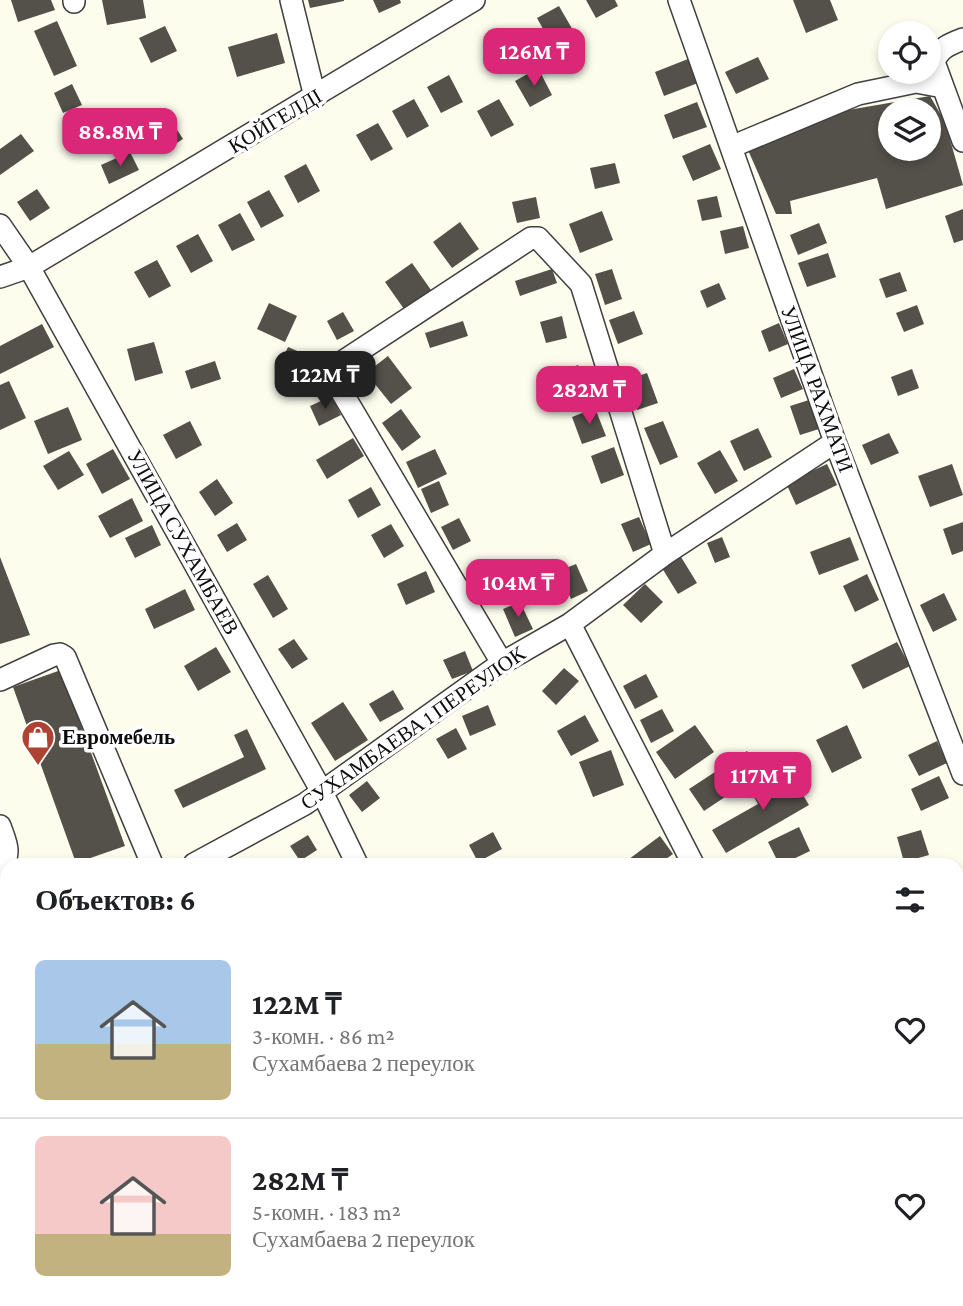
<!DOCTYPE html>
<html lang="ru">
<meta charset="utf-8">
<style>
:root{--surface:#fff;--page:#f6f6f6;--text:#202124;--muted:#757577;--line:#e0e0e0;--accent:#db2777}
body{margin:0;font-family:"Crimson Pro",serif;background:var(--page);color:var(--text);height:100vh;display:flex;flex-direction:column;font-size:26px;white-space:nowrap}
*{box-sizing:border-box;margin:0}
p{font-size:23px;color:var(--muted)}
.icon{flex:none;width:38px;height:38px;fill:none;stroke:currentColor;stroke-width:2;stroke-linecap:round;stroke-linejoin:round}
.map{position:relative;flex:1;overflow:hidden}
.panel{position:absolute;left:0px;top:858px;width:964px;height:450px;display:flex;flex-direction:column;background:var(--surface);border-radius:21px 21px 0 0;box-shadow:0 4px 10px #0003}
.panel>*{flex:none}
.fabs{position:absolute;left:878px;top:21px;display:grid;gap:14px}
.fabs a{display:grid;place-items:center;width:63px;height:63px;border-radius:50%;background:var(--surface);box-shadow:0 4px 10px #0003;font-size:35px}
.price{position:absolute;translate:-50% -60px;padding:0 16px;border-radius:14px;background:var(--accent);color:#fff;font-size:23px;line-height:46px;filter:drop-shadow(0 2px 4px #0008)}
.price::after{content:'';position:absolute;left:50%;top:42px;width:21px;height:16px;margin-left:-10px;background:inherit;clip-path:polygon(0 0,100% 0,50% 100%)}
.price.selected{background:#222;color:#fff}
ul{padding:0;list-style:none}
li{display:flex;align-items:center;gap:21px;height:175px;padding:0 35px}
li+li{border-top:2px solid var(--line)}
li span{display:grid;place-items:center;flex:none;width:196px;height:140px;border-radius:10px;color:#555}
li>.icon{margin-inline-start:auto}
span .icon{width:84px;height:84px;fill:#fffc;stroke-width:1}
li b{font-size:30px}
h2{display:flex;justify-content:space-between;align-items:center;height:84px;padding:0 35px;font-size:30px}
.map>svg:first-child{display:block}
.building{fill:#54504a;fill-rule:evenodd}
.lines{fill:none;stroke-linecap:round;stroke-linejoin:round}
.minor-casing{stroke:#404040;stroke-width:24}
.major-casing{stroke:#1e1e1e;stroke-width:31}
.minor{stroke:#fff;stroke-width:21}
.major{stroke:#ebe371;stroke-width:28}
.labels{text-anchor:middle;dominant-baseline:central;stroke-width:7;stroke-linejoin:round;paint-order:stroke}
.street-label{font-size:21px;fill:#0d0d0d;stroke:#fff}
.poi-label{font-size:21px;font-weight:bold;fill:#0d0d0d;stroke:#fff;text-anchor:start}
</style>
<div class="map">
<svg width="963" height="1306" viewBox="0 0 963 1306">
<rect width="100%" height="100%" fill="#fdfdee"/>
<path class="building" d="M11,0H51L55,10L18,22Z
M102,0H143L146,18L107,25Z
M308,0H344V1L310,8Z
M373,0H400L401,3L379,13Z
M586,0H615L618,6L596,18Z
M793,0H830L838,20L806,33Z
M559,6L574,32L552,45L537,18Z
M57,21L77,66L54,76L34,31Z
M165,26L177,51L151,63L139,38Z
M277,33L285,63L237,77L228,47Z
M758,57L769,79L736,94L725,72Z
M688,59L698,83L664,96L655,72Z
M538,68L552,95L530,107L515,81Z
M449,75L463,102L441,113L427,87Z
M72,84L82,105L63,113L54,93Z
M930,96L945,122L963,185L886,209L877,178L790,201L792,214H776L748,150L758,139L848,110ZM891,110H929V149H891Z
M414,99L429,126L407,138L392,111Z
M499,99L514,125L491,137L477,111Z
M697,102L707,127L673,139L664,115Z
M167,114L183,139L160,154L144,128Z
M378,123L393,149L371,161L356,135Z
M21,134L34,151L0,175V149Z
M710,144L721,169L693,181L682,156Z
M130,152L139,170L109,184L101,165Z
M615,163L620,183L595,189L590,168Z
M306,164L320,191L298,203L284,176Z
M37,189L50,208L30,221L17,202Z
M269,190L284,216L261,228L247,202Z
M717,196L722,217L702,221L697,200Z
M536,197L540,218L517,223L512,202Z
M963,209V240L954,243L945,216Z
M602,211L613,240L580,253L569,224Z
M240,213L255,240L232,251L218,225Z
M460,222L479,249L452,268L433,242Z
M819,223L827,243L798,255L790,235Z
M743,226L749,248L725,254L720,231Z
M198,234L213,261L191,273L176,246Z
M828,253L836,277L807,287L798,263Z
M157,260L171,286L149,298L134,272Z
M412,263L431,290L404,309L385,282Z
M552,269L557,283L520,296L515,281Z
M612,269L622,299L605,305L595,274Z
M900,272L907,291L886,298L879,279Z
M719,283L726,299L707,308L700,291Z
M269,303L297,316L285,342L257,329Z
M917,305L924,324L904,332L896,313Z
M634,311L643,334L618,344L609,320Z
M343,312L354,331L337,340L327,321Z
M562,316L567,338L546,343L540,322Z
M463,321L468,336L430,348L425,333Z
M779,323L788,344L769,352L761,331Z
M42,324L54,347L0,374V346Z
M154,342L163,373L135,381L127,349Z
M288,347L316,359L304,385L276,373Z
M388,356L412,388L391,404L366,373Z
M215,361L221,379L191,389L185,371Z
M578,365L589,392L566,401L555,374Z
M794,369L803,389L781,398L773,378Z
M912,369L919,388L898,396L891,377Z
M647,373L658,403L637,410L627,380Z
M9,381L26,418L0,430V385Z
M332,396L341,415L319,426L310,406Z
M809,400L819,429L800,435L790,406Z
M68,407L82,440L48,454L34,421Z
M595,408L606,436L582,444L572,417Z
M401,409L421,437L402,451L382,423Z
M190,421L202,445L176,459L163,435Z
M663,421L678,457L660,465L644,428Z
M758,428L772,457L744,471L730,441Z
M889,433L899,453L871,465L862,445Z
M353,438L364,456L327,479L316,460Z
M614,447L624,475L601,484L591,456Z
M113,449L130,479L102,494L86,464Z
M435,449L447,474L418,488L406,462Z
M720,450L738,481L715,494L697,463Z
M69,451L84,475L58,490L43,466Z
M827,464L837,485L796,505L786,483Z
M952,464L963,495L930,507L918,476Z
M217,479L233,503L215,516L199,492Z
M439,481L449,505L431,513L421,489Z
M371,487L381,505L358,518L348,500Z
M132,498L143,521L110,538L98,516Z
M639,517L651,544L633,552L621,524Z
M459,518L471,541L453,550L441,527Z
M963,522V551L952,555L943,529Z
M237,523L247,540L227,552L217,535Z
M391,524L404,546L384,558L371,535Z
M152,525L161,545L135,558L125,538Z
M722,537L730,557L715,563L707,543Z
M850,537L859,560L819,575L810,552Z
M0,557L30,635L0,644Z
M681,557L697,583L678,594L662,568Z
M576,564L588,591L571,599L559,571Z
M426,571L435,592L406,605L397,584Z
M867,574L879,600L855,612L843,586Z
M268,575L288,609L273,618L253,584Z
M645,584L663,602L641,623L623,605Z
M185,589L195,610L154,629L145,609Z
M944,593L957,620L933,632L920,605Z
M520,602L533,629L515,637L503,609Z
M294,639L308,659L292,669L278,649Z
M897,642L910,666L863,689L851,665Z
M216,647L231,672L198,691L184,666Z
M465,651L473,671L452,679L443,660Z
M564,668L579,681L556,705L542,691Z
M61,670L125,846L76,863L13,687Z
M646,674L658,697L635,709L623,686Z
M393,690L404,709L380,722L369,704Z
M343,702L368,740L335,761L311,723Z
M488,705L496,725L470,736L462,716Z
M662,709L674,731L651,743L640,720Z
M585,715L599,741L571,756L557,731Z
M695,725L714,752L675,779L656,752Z
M847,725L862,758L832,773L816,740Z
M456,728L467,749L448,759L436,739Z
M247,729L266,769L183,808L174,790L244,757L234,735Z
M937,741L947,763L919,776L908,755Z
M611,750L624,785L593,797L579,762Z
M747,751L761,773L704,811L689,789Z
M788,770L809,805L726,853L712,830L758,804L751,792Z
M939,776L949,798L921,811L911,789Z
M367,781L380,798L362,812L349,795Z
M799,827L810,851L783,864H779L768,842Z
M921,830L929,855L904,862L897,837Z
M493,832L502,849L478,862L469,845Z
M308,835L317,850L300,861L290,846Z
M660,836L673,854L659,864H626L625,862Z
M7,1045V1161L0,1144V1048Z
M963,1090V1125L957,1129V1094Z
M963,1222V1266L957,1260V1227Z
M372,1300H417L419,1306H358Z
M605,1300H637L626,1306H608Z
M932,1300H955L959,1306H924Z"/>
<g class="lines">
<defs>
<path id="minor" d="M74,0V2
M291,0L315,97
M679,0L835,442L963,774
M963,39C950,44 939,48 934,62L963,141
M731,147L858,94L916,82L943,87
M0,225L29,267L322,792L357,864
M0,277L29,267L474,0
M570,624L693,864
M502,663L331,374L330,370L531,238H538L581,284L665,554
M0,680L54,655L60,654L65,657L152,864
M0,826C5,841 13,854 0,867
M194,864L305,804L502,663L570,624L665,554L835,442
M0,912L7,909
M0,950L7,968
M0,1035L7,1033
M141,1300L143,1306
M564,1300L567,1306
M89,1306L104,1300
M248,1306L257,1300"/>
<path id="major" d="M957,1174L963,1170
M763,1306L772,1300"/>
</defs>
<use href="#minor" class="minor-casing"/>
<use href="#major" class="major-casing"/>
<use href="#minor" class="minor"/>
<use href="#major" class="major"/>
</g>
<defs>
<symbol id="shop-pin" viewBox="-11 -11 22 30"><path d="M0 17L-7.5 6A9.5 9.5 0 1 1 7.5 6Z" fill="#af4333" stroke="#fff"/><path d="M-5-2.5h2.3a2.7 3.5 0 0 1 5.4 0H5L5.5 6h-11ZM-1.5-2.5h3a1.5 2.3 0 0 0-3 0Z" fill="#fff"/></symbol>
</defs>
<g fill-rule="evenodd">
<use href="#shop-pin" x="19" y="718" width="38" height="52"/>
</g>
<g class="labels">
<g class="street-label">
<text transform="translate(275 121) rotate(-31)">ҚОЙГЕЛДІ</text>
<text transform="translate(817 389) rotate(70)">УЛИЦА РАХМАТИ</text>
<text transform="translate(183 542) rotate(61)">УЛИЦА СУХАМБАЕВ</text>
<text transform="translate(413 728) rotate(-35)">СУХАМБАЕВА 1 ПЕРЕУЛОК</text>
</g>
<g class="poi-label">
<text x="62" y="737">Евромебель</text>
</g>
</g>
</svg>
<div class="fabs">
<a><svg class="icon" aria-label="locate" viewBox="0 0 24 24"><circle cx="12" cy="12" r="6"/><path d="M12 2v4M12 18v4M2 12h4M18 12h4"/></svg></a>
<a><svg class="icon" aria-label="layers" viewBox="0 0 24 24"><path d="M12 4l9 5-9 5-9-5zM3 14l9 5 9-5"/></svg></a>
</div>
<b class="price" style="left:534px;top:88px">126M ₸</b>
<b class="price" style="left:120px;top:168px">88.8M ₸</b>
<b class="price selected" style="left:325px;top:411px">122M ₸</b>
<b class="price" style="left:589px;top:426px">282M ₸</b>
<b class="price" style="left:518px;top:619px">104M ₸</b>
<b class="price" style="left:763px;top:812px">117M ₸</b>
<section class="panel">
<h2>Объектов: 6<svg class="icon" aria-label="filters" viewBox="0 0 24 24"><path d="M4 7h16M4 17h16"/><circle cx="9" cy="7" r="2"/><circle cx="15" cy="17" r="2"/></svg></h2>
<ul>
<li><span style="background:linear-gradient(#a9c7e8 60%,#c2b280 0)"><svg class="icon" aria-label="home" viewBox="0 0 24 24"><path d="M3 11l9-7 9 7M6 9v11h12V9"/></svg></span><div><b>122M ₸</b><p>3-комн. · 86 m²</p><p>Сухамбаева 2 переулок</p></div><svg class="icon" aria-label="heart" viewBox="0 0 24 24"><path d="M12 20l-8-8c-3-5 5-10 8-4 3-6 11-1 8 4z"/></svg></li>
<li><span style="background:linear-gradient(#f6c9c9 70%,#c2b280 0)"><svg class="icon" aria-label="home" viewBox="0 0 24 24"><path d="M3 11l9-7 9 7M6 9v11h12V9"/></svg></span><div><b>282M ₸</b><p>5-комн. · 183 m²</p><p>Сухамбаева 2 переулок</p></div><svg class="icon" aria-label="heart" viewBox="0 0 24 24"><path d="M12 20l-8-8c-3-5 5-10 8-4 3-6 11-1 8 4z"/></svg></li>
</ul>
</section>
</div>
